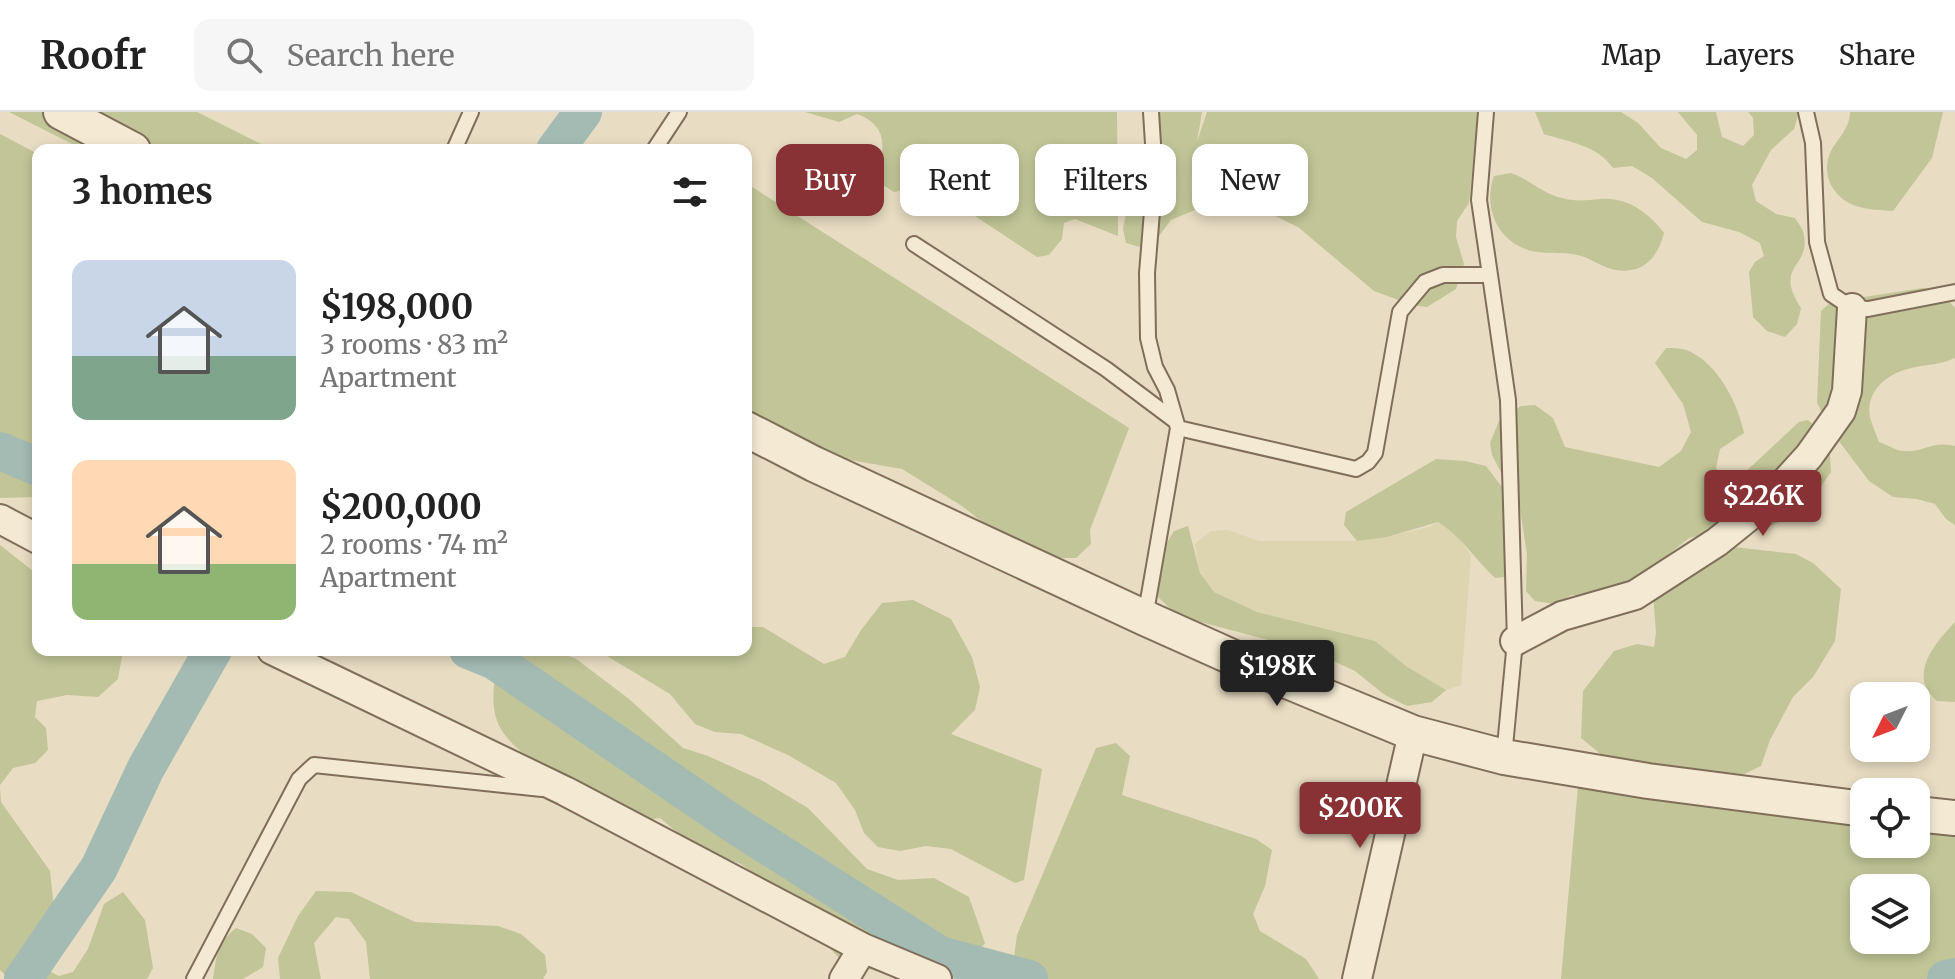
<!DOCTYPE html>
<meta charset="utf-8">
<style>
:root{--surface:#fff;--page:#f6f6f6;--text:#222;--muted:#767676;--line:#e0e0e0;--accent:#883235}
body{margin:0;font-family:Merriweather,serif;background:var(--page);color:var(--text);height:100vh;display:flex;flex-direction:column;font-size:30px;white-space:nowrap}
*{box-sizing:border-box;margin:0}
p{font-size:26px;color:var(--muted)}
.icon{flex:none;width:44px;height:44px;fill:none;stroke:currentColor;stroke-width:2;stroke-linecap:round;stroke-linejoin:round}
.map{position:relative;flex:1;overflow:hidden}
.sheet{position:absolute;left:32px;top:32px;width:720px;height:512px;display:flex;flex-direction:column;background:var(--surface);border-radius:16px;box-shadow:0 4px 12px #0003}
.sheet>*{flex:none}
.banner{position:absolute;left:776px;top:32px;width:760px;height:72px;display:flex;gap:16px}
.needle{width:52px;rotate:228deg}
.buttons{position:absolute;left:1850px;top:570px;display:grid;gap:16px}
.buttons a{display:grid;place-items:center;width:80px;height:80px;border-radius:16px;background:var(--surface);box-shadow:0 4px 12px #0003;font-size:40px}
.price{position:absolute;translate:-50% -68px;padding:0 18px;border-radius:8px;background:var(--accent);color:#fff;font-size:26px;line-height:52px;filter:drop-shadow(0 2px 4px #0008)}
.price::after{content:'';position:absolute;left:50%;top:48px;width:24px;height:18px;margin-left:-12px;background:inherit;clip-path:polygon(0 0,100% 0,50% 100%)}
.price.on{background:#222;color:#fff}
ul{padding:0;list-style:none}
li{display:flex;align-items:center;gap:24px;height:200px;padding:0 40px}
li span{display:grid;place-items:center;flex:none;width:224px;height:160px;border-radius:16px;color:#555}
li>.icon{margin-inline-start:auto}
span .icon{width:96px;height:96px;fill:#fffc;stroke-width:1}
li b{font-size:34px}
h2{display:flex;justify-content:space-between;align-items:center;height:96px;padding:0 40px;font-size:34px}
.tag{padding:0 28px;border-radius:16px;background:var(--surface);box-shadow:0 4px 12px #0003;font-size:28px;line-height:72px}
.tag.on{background:var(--accent);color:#fff}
header{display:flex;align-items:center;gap:48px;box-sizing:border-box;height:112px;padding:0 40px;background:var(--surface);border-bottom:2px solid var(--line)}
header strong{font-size:38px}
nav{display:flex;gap:44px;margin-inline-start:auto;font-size:28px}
.search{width:560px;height:72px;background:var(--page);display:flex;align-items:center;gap:20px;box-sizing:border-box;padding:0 28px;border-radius:16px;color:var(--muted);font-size:30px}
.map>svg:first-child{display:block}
.farmland{fill:#ddd4b0}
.green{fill:#c1c597;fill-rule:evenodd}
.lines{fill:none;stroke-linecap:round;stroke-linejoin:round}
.canal{stroke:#a4bbb4;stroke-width:38}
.service-casing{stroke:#806e5b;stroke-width:18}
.minor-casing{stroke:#806e5b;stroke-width:32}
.tertiary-casing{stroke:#806e5b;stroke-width:38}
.service{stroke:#f4ead4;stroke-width:14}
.minor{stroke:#f4ead4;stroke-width:28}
.tertiary{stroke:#f4ead4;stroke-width:34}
</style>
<header>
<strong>Roofr</strong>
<div class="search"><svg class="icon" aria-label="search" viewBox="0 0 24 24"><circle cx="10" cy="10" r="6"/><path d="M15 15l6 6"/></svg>Search here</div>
<nav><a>Map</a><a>Layers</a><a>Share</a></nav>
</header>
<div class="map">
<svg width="1955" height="867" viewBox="0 0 1955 867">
<rect width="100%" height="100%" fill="#e8dcc2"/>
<path class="farmland" d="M1438,410L1454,419L1471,443L1461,573L1446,578L1406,554L1375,529L1257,500L1214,480L1200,461L1195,432L1211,419L1228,418L1259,429H1357L1387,425L1429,415Z"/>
<path class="green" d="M9,0H197L273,38H84Z
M805,0H1117L1118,124L1075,107L1064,111L1062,127L1049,143L1037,145L928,73L894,80L883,73L877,61C886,35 887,13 857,2L839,10Z
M1155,0H1202L1197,30L1207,0H1478L1469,91L1457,109L1456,125L1464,152L1456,177L1427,195L1412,193L1374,179L1298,115L1263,98L1207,93L1171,108L1153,132L1143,136L1126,131L1123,117L1128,91L1150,54Z
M1535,0H1621L1638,11L1661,36L1686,47L1697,38V23L1678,0H1716L1722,25L1743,34L1754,23L1753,6L1748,0H1799L1794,17L1771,38L1752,73L1756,89L1776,102L1795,106C1798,111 1804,118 1804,124C1810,156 1773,153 1801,196L1797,212L1785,225L1767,219L1753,205L1749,160L1755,150L1764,144L1760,131L1739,120L1702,110L1652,66L1632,54L1613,56C1597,33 1569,30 1544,22Z
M1850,0H1943L1932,46L1893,99C1882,98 1867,98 1856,94C1833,86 1820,62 1831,39C1838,26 1850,16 1850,0Z
M0,22L38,42V385L0,386Z
M1511,61C1529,67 1543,82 1562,86C1575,90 1587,88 1600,87C1627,85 1648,100 1664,121C1657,148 1641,164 1611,157C1600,154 1589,145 1577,143C1561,139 1544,143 1528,138C1496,128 1483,93 1494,64Z
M746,71L1129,316L1090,418L1091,432L1076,446H1059L1003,426L962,394L902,357L833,345L775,312L746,301Z
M1923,176L1940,179L1955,196V246C1940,253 1927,252 1911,256C1888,261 1865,279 1870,305C1872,313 1876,322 1879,330C1886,332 1896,339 1904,339C1921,341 1933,328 1955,334V413L1946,407L1935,392L1917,387L1893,385L1869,369L1832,320L1817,291L1821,199L1831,190Z
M1666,236C1674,236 1684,236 1691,240C1719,254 1738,292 1744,321L1720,337L1716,356L1723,366L1741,364L1799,310L1808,308L1829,327L1831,360L1807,394L1771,414L1727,418L1689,426L1665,445L1643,472L1593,483H1572L1554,492L1535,489L1526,479L1527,442L1520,397L1492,343L1490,331L1499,309L1521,294L1535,293L1553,306L1565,335L1659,355L1681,339L1691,320L1683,292L1655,251Z
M1436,347L1465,349L1486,354L1511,387V423L1506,465L1495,466C1476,448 1460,423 1438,410L1387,425L1357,429L1344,413L1346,400Z
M1188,414L1200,461L1214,480L1257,500L1375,529L1406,554L1446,578L1432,590L1407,594L1385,583L1355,559L1314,540L1178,504L1158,485L1153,454L1174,419Z
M0,433L38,463V538H118L122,544L118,567L98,585L67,583L37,589L35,605L46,616L48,638L35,651L13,656L0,673Z
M1725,434L1796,442L1813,451L1841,477L1835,529L1813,565L1793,585L1770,628L1761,654L1740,664L1603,644L1581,626L1583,579L1614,539L1637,532L1654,535L1656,521L1653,481Z
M913,488L951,507L972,545L980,575L975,598L951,622L1042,657L1024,768L1015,771L951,737L926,734L900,739L878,735L864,721L855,698L836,671L788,643L741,622L715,620L695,612L670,582L597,538H746V515H763L824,552L845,545L861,518L882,491Z
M1955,510V590L1937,589C1933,585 1927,579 1925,573C1918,550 1940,526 1955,510Z
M537,538H547L575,546L629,587L683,636L708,644L761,668L808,696L867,757L898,768L934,766L969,785L985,831L958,864L900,867L841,848L825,831L817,799L791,781L766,770L741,752L696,736L660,706L639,709C602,688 511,649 497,609C492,593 493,580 495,565L527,541Z
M1116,631L1130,644L1122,683L1256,727L1272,738L1265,774L1253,802L1260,819L1306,847L1319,867H1011L1017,823L1096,636Z
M1578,674L1864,703V732H1916V709L1955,714V867H1561ZM1864,776H1916V828H1864Z
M0,675L1,690L50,759L54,796L36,831L43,856L59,864L73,860L88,837L104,792L123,780L145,808L153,856L147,867H9L0,858Z
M316,779L351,780L415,810L498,814L521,822L545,843L547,860L543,867H370L366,830L349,807L336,805L314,831L321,867H280L278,846L298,804Z
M236,816L252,822L266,836L263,855L243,867H213C217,843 216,833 236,816Z"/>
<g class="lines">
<path class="canal" d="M555,38L583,0
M0,339L38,355
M468,538L495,549L735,713L940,843L1029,867
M23,867L99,756L146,656L213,538
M1946,867L1955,865"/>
<defs>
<path id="service" d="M1151,0L1155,63L1147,161L1148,226L1155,255L1167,278L1178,316
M1486,0L1479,88L1490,163
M1806,0L1813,31L1817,130L1831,182L1852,196L1868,197L1955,180
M454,38L471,0
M654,38L679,0
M914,132L1106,257L1174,308
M1145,506L1178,316L1356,357L1368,350L1375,341L1400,200L1425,170L1443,163H1490L1508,288L1515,529L1504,645
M194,867L299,667L314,653L542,677"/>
<path id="minor" d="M0,407L38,427
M1515,529L1562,504L1635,483L1717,430L1768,389L1809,344L1841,299L1847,279L1852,196
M272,538L565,679L863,836L937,867
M844,867L863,836
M1357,867L1413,621"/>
<path id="tertiary" d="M61,0L133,38
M746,317L814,352L1145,506L1261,558L1413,621L1504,645L1648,669L1864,697
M1916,702L1955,706"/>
</defs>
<use href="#service" class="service-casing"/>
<use href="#minor" class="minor-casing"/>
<use href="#tertiary" class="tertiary-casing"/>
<use href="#service" class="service"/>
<use href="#minor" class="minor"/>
<use href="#tertiary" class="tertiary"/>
</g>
</svg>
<div class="buttons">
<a><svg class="needle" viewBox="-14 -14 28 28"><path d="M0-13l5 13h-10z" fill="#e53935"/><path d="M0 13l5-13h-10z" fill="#767676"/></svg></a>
<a><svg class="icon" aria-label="locate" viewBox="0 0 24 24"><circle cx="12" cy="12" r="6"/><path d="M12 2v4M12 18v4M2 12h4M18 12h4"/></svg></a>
<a><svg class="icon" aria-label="layers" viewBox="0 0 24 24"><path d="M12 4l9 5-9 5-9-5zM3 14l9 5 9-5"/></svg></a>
</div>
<b class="price" style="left:1763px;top:426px">$226K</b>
<b class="price on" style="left:1277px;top:596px">$198K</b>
<b class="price" style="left:1360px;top:738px">$200K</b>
<div class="banner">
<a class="tag on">Buy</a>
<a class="tag">Rent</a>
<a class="tag">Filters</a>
<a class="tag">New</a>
</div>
<section class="sheet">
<h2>3 homes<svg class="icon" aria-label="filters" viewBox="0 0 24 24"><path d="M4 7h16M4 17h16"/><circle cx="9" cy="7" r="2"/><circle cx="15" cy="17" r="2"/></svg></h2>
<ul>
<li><span style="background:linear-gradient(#c9d6e8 60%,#7fa58c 0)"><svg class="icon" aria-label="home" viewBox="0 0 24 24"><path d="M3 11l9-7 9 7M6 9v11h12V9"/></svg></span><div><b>$198,000</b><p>3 rooms · 83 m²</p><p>Apartment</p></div></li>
<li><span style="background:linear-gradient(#ffd9b3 65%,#8fb573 0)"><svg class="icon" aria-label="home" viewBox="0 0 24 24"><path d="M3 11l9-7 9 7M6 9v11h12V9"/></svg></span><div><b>$200,000</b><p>2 rooms · 74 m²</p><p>Apartment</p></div></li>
</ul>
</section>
</div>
